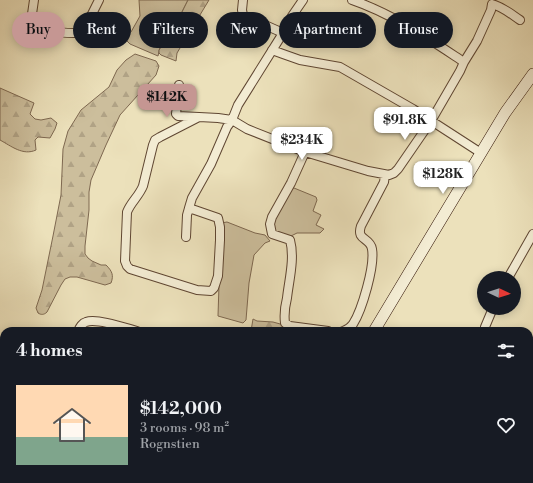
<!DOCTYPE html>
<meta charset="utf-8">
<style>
:root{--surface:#171b24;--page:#242831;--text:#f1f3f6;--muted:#9ea1a6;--accent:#c59692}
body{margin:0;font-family:"Libre Bodoni",serif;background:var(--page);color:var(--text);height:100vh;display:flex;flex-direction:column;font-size:15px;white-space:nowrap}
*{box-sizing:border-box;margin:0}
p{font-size:13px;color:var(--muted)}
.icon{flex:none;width:22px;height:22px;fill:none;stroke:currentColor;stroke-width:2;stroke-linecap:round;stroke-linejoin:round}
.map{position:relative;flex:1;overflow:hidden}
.drawer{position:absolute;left:0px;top:327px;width:533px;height:156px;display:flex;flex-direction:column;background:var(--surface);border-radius:12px 12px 0 0;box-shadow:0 2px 10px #0003}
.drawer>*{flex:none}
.guide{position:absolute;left:12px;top:12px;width:509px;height:36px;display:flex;gap:8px}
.needle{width:26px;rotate:94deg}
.buttons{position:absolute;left:477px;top:271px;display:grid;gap:8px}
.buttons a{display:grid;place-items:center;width:44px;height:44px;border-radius:50%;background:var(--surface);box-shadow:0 2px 10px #0003;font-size:20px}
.price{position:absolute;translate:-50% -34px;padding:0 9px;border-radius:8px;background:#fff;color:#222;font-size:13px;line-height:26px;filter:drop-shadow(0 1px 2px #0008)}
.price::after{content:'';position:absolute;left:50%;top:24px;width:12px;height:9px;margin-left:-6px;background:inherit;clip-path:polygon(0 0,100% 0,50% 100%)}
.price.on{background:var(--accent);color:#111}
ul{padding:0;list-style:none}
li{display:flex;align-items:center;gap:12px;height:100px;padding:0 16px}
li span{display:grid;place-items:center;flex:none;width:112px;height:80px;border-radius:0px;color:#555}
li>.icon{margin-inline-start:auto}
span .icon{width:48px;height:48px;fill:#fffc;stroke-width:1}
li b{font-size:17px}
h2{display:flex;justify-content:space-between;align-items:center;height:48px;padding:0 16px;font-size:17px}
.pill{padding:0 14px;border-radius:18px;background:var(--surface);box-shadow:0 2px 10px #0003;font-size:14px;line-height:36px}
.pill.on{background:var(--accent);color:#111}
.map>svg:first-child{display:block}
.green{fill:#ccbe9c;stroke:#7e6850}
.forest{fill:url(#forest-firs);stroke:#7e6850}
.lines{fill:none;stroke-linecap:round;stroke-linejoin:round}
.street-casing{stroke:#5f4632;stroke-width:10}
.secondary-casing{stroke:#301205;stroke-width:12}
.street{stroke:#f3ecd3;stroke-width:8}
.secondary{stroke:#f3ecd3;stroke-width:11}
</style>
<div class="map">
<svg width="533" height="483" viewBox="0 0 533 483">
<defs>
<pattern id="forest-firs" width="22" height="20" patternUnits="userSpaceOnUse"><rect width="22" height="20" fill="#ccbe9c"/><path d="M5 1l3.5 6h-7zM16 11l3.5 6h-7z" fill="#b0a285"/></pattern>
</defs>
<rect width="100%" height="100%" fill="#ece1bb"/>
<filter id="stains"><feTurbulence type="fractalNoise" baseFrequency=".005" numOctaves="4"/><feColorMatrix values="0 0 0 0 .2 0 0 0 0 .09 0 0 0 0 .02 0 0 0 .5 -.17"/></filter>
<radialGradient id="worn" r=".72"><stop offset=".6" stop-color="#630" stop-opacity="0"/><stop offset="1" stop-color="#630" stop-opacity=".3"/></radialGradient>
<path class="green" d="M139,0H188L172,32L160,47L158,56L130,44L122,36L131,32L140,16Z
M294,188L316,197L317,200L313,211L321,215L316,225L324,229L320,233H297L291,236L276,233L273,222L289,189Z
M227,222L255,233L265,235L270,241L265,243L254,255L249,283L246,320L243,323L218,316L221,223Z"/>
<path class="forest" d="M188,0H209L177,53L176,61L161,55L159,53V50L172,32Z
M135,54L156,61L159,66L156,75L120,115L106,145L91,180L89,192V210L85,246V254L88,258L92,261L101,265H106C112,271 114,275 111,283L105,285L77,277H70L65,279L61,285L47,312C44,315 41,315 38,313L36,308L42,290L53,236L61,195L63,149L68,131L81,110L109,87L117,70L126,60Z
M0,88L34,103L30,114L35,119L41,120L51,118L57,123L55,129L50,138L38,137L35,140L36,150C23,156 11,146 0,140Z
M253,319L257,321L273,322L291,327L329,330L341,329L348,331H251Z
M529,372L533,373V415L529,409Z"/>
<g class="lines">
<defs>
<path id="street" d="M34,0L32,14C45,33 54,33 76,33L88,22L99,0
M243,0L242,10L243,15L256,21L283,33
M303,0L292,16L283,33L238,105L232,120L227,127L211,164L192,198L189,208L218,218L220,227V240L218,276L214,288L211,291L197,290L130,269L127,266L125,261L127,212C131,202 139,196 143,186L153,145L155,140L160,137L199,117L218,118L232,120L247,129L305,152L368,171L389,175L394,173L398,169L431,121L460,71L464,62L477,41L491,10L492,4C503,7 511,14 520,20
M352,0C393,14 429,39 464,62
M272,50L283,54L300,60L340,67L413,109L481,153
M179,85L176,114L178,116L199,117
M305,152L291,183L272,217L270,224L272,234L290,240C295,258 289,280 287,298C285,306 284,315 285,323L290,326L328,331
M186,237L187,215L189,208
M508,278L533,234
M485,327L493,308
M78,331C80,327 82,323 86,322C97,318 126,328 137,331
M343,331C347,330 350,328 353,324C362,310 375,266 372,249C370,237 356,241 361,226L384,182L385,175
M529,466L533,471
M0,470L4,460
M150,479L158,483
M178,483L180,479
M393,483L396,479
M493,483L496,479"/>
<path id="secondary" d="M374,331L505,113L533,74
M284,483L286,479"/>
</defs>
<use href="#street" class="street-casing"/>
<use href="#secondary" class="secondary-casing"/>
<use href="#street" class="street"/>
<use href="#secondary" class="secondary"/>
</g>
<rect width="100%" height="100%" filter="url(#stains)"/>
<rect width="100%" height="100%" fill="url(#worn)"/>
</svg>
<div class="buttons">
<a><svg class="needle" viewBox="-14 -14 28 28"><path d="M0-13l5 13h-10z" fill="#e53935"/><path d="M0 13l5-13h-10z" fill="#9ea1a6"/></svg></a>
</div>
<b class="price on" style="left:167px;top:118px">$142K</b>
<b class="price" style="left:405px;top:141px">$91.8K</b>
<b class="price" style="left:302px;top:161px">$234K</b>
<b class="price" style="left:443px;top:195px">$128K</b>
<div class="guide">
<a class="pill on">Buy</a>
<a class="pill">Rent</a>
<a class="pill">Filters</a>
<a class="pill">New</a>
<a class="pill">Apartment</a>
<a class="pill">House</a>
</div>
<section class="drawer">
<h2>4 homes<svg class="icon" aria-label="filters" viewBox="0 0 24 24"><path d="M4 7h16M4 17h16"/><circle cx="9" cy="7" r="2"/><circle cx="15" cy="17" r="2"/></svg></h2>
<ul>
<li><span style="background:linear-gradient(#ffd9b3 65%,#7fa58c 0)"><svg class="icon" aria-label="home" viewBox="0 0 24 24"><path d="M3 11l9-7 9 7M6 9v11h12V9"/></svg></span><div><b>$142,000</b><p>3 rooms · 98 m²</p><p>Rognstien</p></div><svg class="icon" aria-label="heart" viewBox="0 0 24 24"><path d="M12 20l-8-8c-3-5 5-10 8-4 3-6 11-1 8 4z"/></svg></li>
</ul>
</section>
</div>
